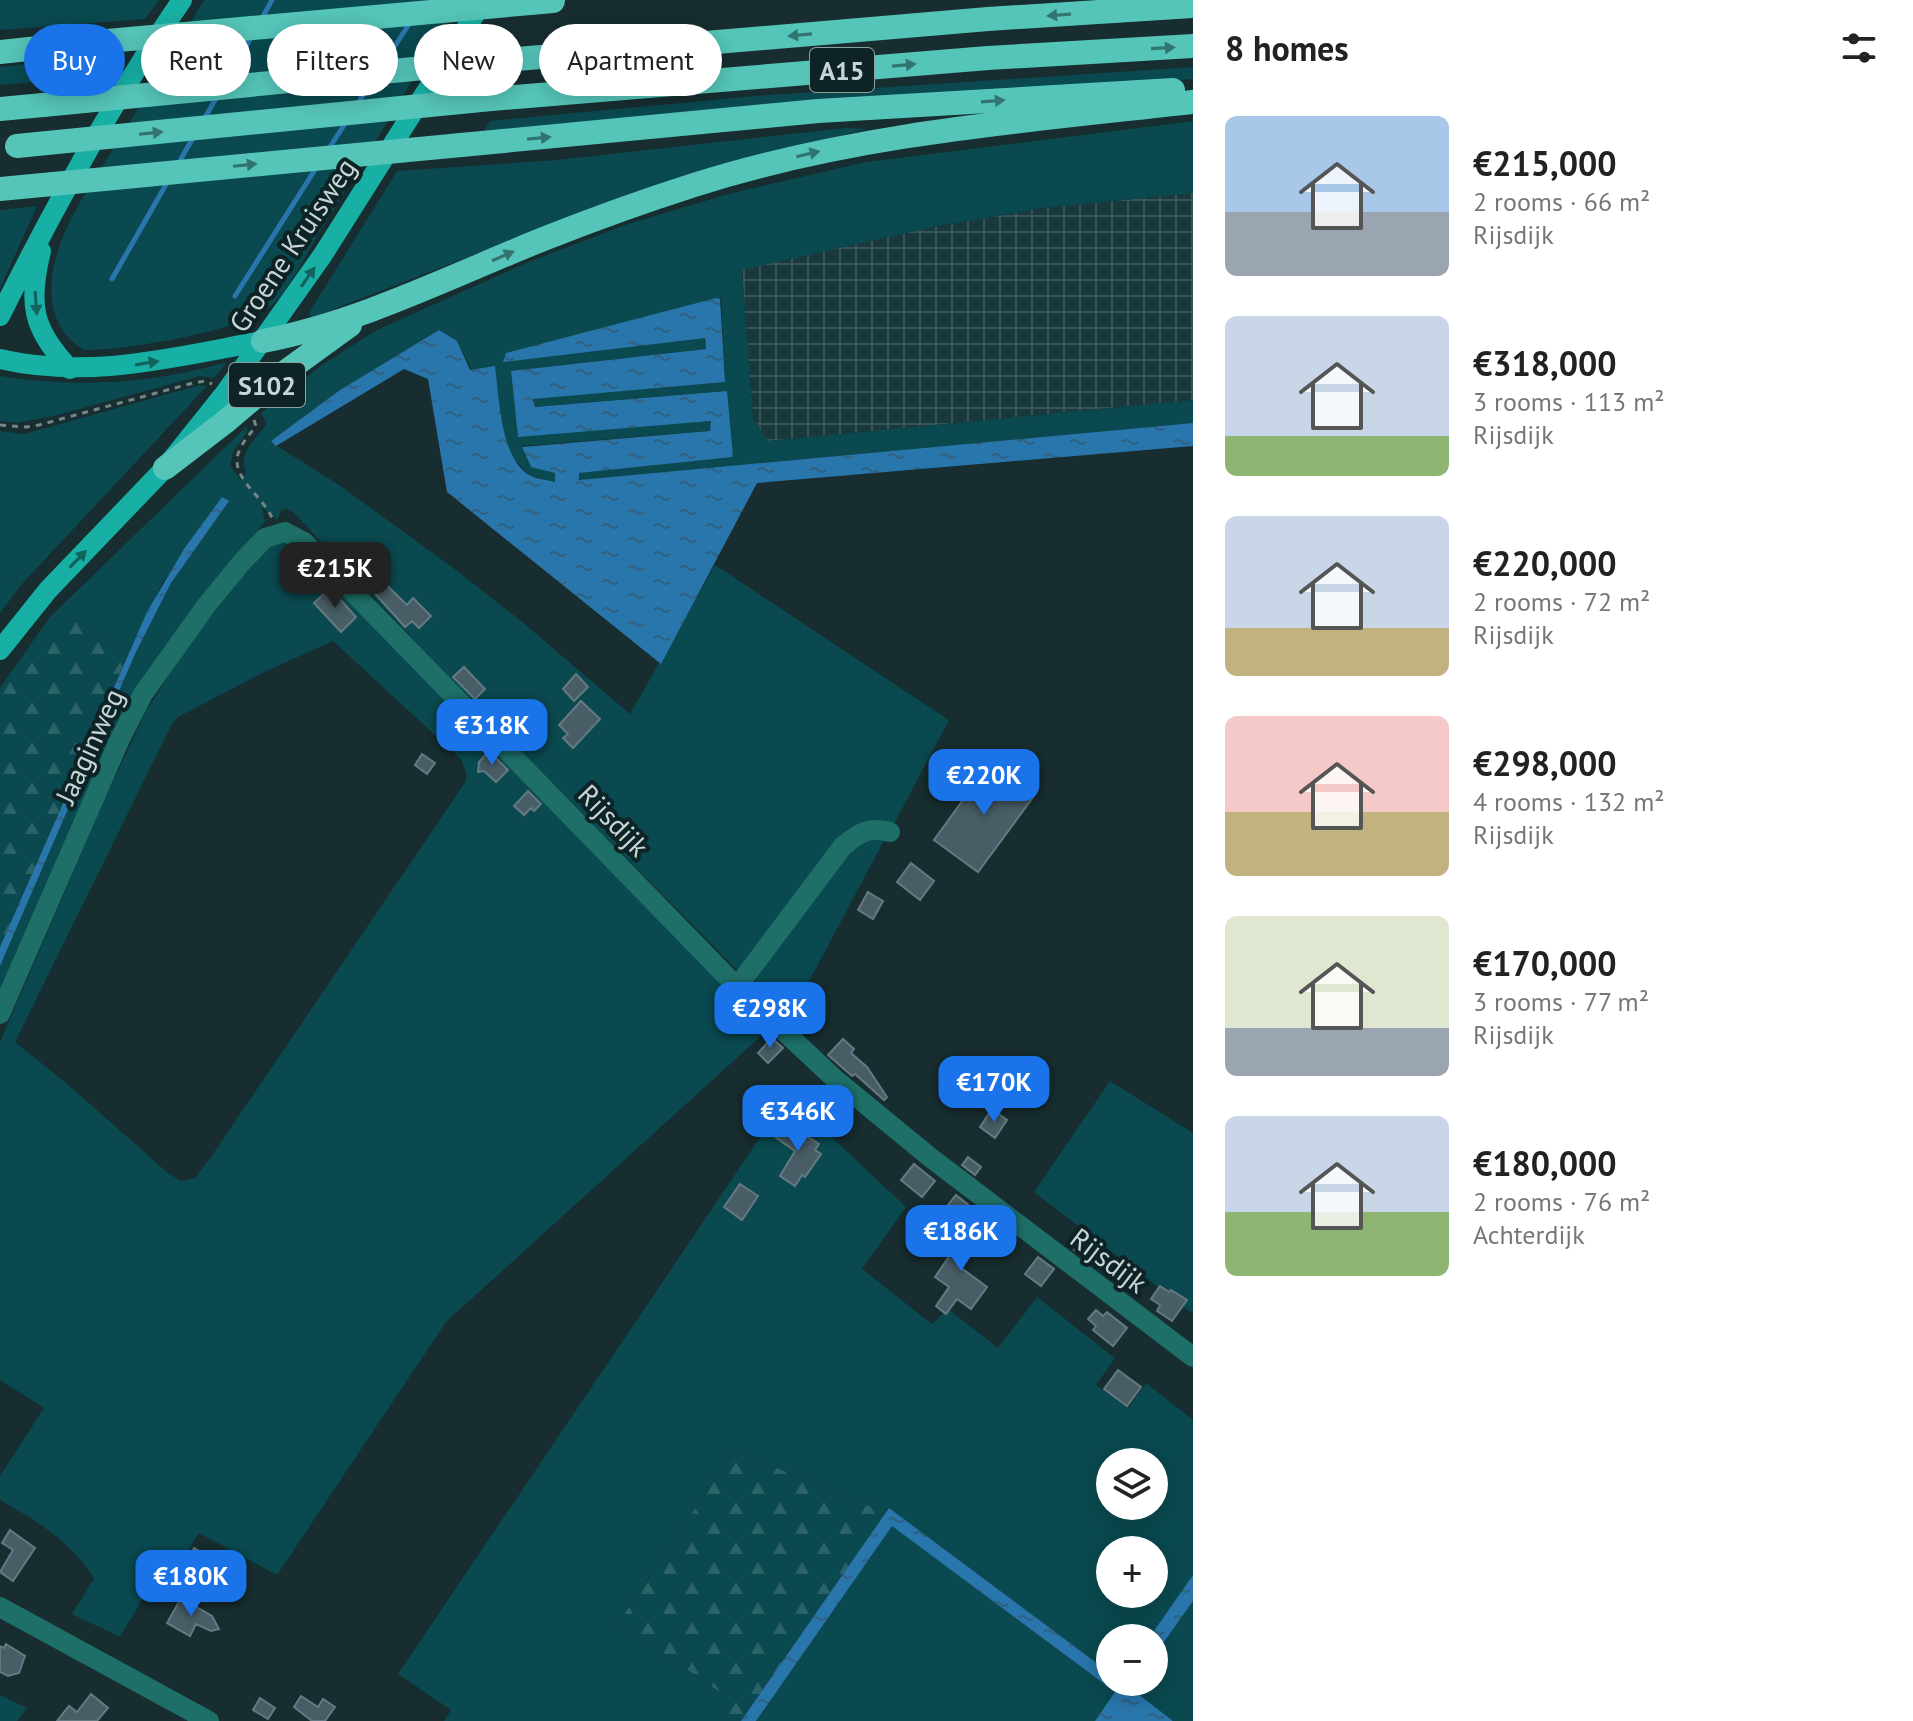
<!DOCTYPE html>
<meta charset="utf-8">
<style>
:root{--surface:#fff;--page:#f6f6f6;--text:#222;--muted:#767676;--accent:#1a73e8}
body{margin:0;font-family:"PT Sans",sans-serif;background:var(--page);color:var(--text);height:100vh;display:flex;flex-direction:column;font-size:30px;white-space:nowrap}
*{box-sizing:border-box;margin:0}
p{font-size:26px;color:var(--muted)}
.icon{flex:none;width:44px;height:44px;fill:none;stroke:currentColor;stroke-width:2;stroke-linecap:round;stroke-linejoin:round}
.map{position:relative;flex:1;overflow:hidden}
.drawer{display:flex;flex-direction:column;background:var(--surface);width:720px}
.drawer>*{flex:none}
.top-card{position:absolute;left:24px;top:24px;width:760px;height:72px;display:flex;gap:16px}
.fabs{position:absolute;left:1096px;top:1448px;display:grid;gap:16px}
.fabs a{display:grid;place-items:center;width:72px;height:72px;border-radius:50%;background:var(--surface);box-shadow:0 4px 20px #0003;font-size:40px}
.price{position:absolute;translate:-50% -68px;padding:0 18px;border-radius:16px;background:var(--accent);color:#fff;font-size:26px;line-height:52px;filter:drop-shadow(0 2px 4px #0008)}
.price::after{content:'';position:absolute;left:50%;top:48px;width:24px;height:18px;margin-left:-12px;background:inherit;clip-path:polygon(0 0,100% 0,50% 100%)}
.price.active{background:#222;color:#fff}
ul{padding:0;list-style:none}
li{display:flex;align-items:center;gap:24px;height:200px;padding:0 32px}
li span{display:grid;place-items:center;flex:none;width:224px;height:160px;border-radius:12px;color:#555}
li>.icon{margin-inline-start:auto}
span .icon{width:96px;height:96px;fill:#fffc;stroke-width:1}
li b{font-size:34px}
h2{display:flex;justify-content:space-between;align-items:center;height:96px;padding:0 32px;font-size:34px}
.tag{padding:0 28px;border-radius:36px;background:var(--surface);box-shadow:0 4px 20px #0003;font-size:28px;line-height:72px}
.tag.active{background:var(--accent);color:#fff}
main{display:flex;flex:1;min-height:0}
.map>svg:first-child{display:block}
.industrial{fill:url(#industrial-grid)}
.grass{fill:#09494f;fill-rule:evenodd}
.forest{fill:url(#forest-firs)}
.water{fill:url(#water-ripples)}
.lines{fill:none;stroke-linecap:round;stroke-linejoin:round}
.stream{stroke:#2976ac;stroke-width:5}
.building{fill:#485d65;stroke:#647a82;stroke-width:2}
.path{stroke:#758688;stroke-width:3;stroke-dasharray:6 6;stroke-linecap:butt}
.minor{stroke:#1d6f67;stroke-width:20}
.major{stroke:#18b0a4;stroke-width:20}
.highway{stroke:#56c5b9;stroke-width:24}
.highway-bridge{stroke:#56c5b9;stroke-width:24}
.oneway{fill:#32746f}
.oneway2{fill:#12625e}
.labels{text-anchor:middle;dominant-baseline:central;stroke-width:8;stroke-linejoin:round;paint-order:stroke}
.shield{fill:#0d2325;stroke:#90a0a1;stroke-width:2}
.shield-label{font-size:26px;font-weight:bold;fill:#c8d5d6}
.street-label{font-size:28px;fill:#c8d5d6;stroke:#0d2325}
</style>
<main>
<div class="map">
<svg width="1193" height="1721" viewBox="0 0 1193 1721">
<defs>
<pattern id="industrial-grid" width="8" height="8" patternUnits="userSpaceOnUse" patternTransform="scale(2)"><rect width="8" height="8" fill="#1a393d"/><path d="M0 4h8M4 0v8" fill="none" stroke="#3a5558"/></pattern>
<pattern id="forest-firs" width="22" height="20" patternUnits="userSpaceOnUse" patternTransform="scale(2)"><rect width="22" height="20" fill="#09494f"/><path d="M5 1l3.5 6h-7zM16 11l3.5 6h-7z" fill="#2b6268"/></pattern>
<pattern id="water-ripples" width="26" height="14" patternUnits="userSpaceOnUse" patternTransform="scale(2)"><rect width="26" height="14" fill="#2976ac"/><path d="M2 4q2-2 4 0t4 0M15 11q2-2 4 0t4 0" fill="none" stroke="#316081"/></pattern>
</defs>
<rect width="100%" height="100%" fill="#172d2f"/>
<path class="industrial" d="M1193,193V400L768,441L753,419L742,269L933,227L1044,208Z"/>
<path class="grass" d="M0,0H159L145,19L0,30Z
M204,0H461C413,78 367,157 318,235C305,256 287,295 267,309C235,332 124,351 84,350C58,335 48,306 52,277C58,229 91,185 115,146C145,97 175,49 204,0Z
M75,58H96L88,78L0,85V67Z
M1193,67V79L995,91L484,131L490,121L755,96Z
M1193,121V193L1044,208L933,227L742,270L753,419L768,441L1193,400V423L580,480L578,473L733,457L726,391L535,407L533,398L725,382L721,300L718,298L506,354L704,338L706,349L511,371L518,436L711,421L710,431L522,446L530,466L555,473L556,483L529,475L512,457L505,435L457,341L439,330L340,390L271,442L342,487L452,567L520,620L630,714L715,565L949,720L894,824C869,817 857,821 838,838L740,973L484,714L293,512L287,509L281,510L277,520L262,507L265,522L187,616L0,994V966L136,652L171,583L228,501L163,582L130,650L67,617H50L247,426V432L233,452L230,466L241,480L246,472C238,453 255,439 267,424L261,413L322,365L375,331L526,263L625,225L728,194L866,162Z
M846,128L868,129L732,162L507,242L311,318L309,313L397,171L557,160Z
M37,206L0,289V210Z
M227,362L214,378L200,376L54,416L17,423L0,421V376C77,388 152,384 227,362Z
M200,385L207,386L21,585L9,578H0V431L24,434Z
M282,543L298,546L771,1027L446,1322L277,1575L199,1533L167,1583L158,1579L153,1581L120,1637L72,1614L94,1579C75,1544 34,1519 0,1500V1476L44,1408L0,1380V1042L105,798L146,711L189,644L244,575L271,546ZM333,641L461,759L467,776L464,784L213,1154L195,1178L181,1181L168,1173L65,1082L15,1042L172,724L178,717L262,673Z
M887,835L807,985L786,1020L754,988L756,978L848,847Z
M1110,1081L1193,1133V1314L1034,1192Z
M788,1096L906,1207L862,1269L932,1324L948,1309L998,1348L1037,1297L1115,1358L1096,1385L1128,1408L1146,1383L1193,1420V1575L1149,1638H1110V1673L888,1508L883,1517L880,1512L861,1502L734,1451L619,1622L735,1702L722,1721H444L451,1710L398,1674ZM1110,1462H1154V1506H1110ZM1110,1550H1154V1594H1110Z
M892,1525L1116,1693L1095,1721H756Z
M1193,1601V1721H1173L1133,1690L1138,1682H1154V1656Z"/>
<path class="forest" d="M8,577L21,585L0,613V578Z
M50,617H67L130,650L0,947V688Z
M734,1451L861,1502L880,1512L883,1517L741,1721H722L734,1702L619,1622Z
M0,1695L27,1708L17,1721H0Z"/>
<path class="water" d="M716,298L720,299L725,382L533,399L535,407L727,391L733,457L579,473V480L1193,423V446L757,483L661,664L447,492L428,379L404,369L276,446L271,441L340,390L439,330L457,341L470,370L495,366C499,396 500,460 531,476C538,479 548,480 555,482V473L531,467L522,447L710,431L711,421L518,437L511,371L706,349L705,338L503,362L506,353Z
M222,497L229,501L171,583L136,652L0,966V947L147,612L184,549Z
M889,1508L1110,1673V1682H1138L1133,1690L1173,1721H1095L1115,1692L892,1526L756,1721H741Z
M1193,1575V1601L1154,1656V1638H1149Z"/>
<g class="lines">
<path class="stream" d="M261,20L272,0
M384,63L411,21
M227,79L252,36
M358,103L372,81
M203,121L218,95
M328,150L346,122
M177,166L194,136
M112,279L168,181
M235,296L318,165"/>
</g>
<path class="building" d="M370,569L407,605L413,598L431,616L419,628L412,621L405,627L361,578Z
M330,588L356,617L341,632L314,603Z
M464,667L485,689L475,699L453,677Z
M576,674L588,687L574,701L563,689Z
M581,701L600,719L573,748L563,738L568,734L559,725Z
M489,751L508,770L496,782L484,771L478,772L479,762Z
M422,754L435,763L427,774L415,765Z
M987,761L1034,796L978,872L934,840L965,797L962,795Z
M528,791L541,804L534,811L531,808L524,815L514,806Z
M911,863L934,881L920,900L897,882Z
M868,892L883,901L873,919L858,910Z
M772,1038L783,1048L768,1063L758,1053Z
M843,1039L854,1049L851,1053L867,1067L887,1097L884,1100L855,1074L852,1076L828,1055Z
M992,1109L1007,1120L995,1138L980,1127Z
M786,1122L819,1144L815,1150L821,1154L805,1177L802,1175L795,1186L780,1176L795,1151L775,1137Z
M968,1157L981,1167L975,1175L962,1165Z
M914,1164L935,1181L922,1197L901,1180Z
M740,1184L758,1196L742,1220L724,1207Z
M956,1195L971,1207L960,1222L944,1210Z
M972,1223L986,1235L960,1267L987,1287L971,1309L957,1299L946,1314L936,1306L949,1287L935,1277Z
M1081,1241L1105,1261L1099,1269L1074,1250Z
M1038,1257L1054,1269L1041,1286L1025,1274Z
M1129,1260L1140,1271L1128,1287L1116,1277Z
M1160,1286L1169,1292L1171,1290L1187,1300L1172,1321L1157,1311L1160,1305L1151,1299Z
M1096,1310L1103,1316L1107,1312L1127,1328L1113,1346L1093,1330L1096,1326L1088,1319Z
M1118,1370L1141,1387L1127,1406L1104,1389Z
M10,1530L35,1548L13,1581L0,1572L13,1550L2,1543Z
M194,1548L208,1556L202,1567L187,1560Z
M181,1598L212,1616L219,1629L211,1631L196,1624L190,1636L167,1623Z
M6,1644L25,1656L19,1673L8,1676L0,1672V1646L4,1648Z
M91,1694L108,1708L97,1721H57L69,1706L77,1712Z
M301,1696L318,1707L323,1699L335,1707L325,1721H312L294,1707Z
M260,1698L275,1708L268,1719L253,1710Z"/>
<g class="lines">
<path class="path" d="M254,420L256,426C251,433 245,439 241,447C225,475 262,494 272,518
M0,425L26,427L39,425L193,383L205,381L212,384"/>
<path class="minor" d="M737,987L843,846C859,833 869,826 890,832
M0,1014L120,739L143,694L206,606L242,562L265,538L285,532L304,542L737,987L836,1080L931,1158L1193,1357
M0,1607L209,1721"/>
<path class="major" d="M41,251C28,304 32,329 70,369
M0,316C54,207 113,100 182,0
M0,359C90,380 174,357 263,341
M0,650L48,590L165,468L225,393L322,256L484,0"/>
<path class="highway" d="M0,52L85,43
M517,59L988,19L1193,6
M491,99L988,58L1193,46
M0,109L43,105
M461,145L818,111L1173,90
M263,341C362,322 453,275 546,238C594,219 644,201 694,185C857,133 1024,121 1193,102
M165,468L225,422L277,378L350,325"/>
<path class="highway-bridge" d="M85,43L553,1
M43,105L517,59
M17,146L491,99
M0,189L461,145"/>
</g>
<defs><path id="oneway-solid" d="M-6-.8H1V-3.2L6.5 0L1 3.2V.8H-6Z" transform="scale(2)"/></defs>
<g class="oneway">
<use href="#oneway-solid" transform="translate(1059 15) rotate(176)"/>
<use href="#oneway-solid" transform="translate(800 35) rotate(175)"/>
<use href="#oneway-solid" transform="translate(1163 48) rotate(-3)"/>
<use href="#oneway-solid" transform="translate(904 65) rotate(-5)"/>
<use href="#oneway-solid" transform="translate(993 101) rotate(-4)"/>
<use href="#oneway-solid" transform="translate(151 133) rotate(-6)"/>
<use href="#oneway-solid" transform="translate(539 138) rotate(-5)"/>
<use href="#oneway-solid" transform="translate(808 154) rotate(-13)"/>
<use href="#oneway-solid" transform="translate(245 165) rotate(-6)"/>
<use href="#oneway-solid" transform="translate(503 256) rotate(-23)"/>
</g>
<g class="oneway2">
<use href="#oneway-solid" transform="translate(308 277) rotate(-55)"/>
<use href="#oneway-solid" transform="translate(36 303) rotate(86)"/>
<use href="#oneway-solid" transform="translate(147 363) rotate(-9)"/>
<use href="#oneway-solid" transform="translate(78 559) rotate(-46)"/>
</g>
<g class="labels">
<g class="shield">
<rect x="810" y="48" width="64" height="44" rx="6"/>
<rect x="229" y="363" width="76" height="44" rx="6"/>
</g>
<g class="shield-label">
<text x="842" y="70">A15</text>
<text x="267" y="385">S102</text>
</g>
<g class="street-label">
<text transform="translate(292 245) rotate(-56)">Groene Kruisweg</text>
<text transform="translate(89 746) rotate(-65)">Jaaginweg</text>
<text transform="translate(614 820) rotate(46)">Rijsdijk</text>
<text transform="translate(1109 1260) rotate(37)">Rijsdijk</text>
</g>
</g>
</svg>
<div class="fabs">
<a><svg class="icon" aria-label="layers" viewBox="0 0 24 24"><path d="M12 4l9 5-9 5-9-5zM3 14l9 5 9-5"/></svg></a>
<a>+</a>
<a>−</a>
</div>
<b class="price active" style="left:335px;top:610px">€215K</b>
<b class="price" style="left:492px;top:767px">€318K</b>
<b class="price" style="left:984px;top:817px">€220K</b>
<b class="price" style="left:770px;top:1050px">€298K</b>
<b class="price" style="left:994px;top:1124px">€170K</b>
<b class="price" style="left:798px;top:1153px">€346K</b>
<b class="price" style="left:961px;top:1273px">€186K</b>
<b class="price" style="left:191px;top:1618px">€180K</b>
<div class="top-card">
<a class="tag active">Buy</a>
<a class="tag">Rent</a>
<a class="tag">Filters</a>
<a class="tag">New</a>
<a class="tag">Apartment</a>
</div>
</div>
<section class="drawer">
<h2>8 homes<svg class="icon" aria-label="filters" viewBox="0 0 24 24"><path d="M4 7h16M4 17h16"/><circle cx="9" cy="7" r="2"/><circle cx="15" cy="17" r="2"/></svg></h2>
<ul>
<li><span style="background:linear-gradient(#a9c7e8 60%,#9aa5b1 0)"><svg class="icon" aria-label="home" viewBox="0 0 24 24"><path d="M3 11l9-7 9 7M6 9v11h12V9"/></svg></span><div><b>€215,000</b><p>2 rooms · 66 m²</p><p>Rijsdijk</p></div></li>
<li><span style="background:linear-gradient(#c9d6e8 75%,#8fb573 0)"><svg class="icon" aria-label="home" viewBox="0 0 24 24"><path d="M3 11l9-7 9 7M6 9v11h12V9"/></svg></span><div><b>€318,000</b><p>3 rooms · 113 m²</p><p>Rijsdijk</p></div></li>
<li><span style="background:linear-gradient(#c9d6e8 70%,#c2b280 0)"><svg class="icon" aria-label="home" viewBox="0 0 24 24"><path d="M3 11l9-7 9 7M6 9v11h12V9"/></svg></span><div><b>€220,000</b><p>2 rooms · 72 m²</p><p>Rijsdijk</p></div></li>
<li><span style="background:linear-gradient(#f6c9c9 60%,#c2b280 0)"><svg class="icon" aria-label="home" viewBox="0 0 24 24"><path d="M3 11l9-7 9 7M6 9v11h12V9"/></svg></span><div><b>€298,000</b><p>4 rooms · 132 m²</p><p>Rijsdijk</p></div></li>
<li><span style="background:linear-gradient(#dfe7d0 70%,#9aa5b1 0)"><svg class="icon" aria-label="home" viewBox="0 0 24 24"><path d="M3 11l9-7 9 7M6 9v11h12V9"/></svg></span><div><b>€170,000</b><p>3 rooms · 77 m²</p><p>Rijsdijk</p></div></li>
<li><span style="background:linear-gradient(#c9d6e8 60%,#8fb573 0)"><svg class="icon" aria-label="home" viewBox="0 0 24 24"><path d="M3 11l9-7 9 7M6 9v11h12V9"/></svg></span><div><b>€180,000</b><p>2 rooms · 76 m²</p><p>Achterdijk</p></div></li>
</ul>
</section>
</main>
